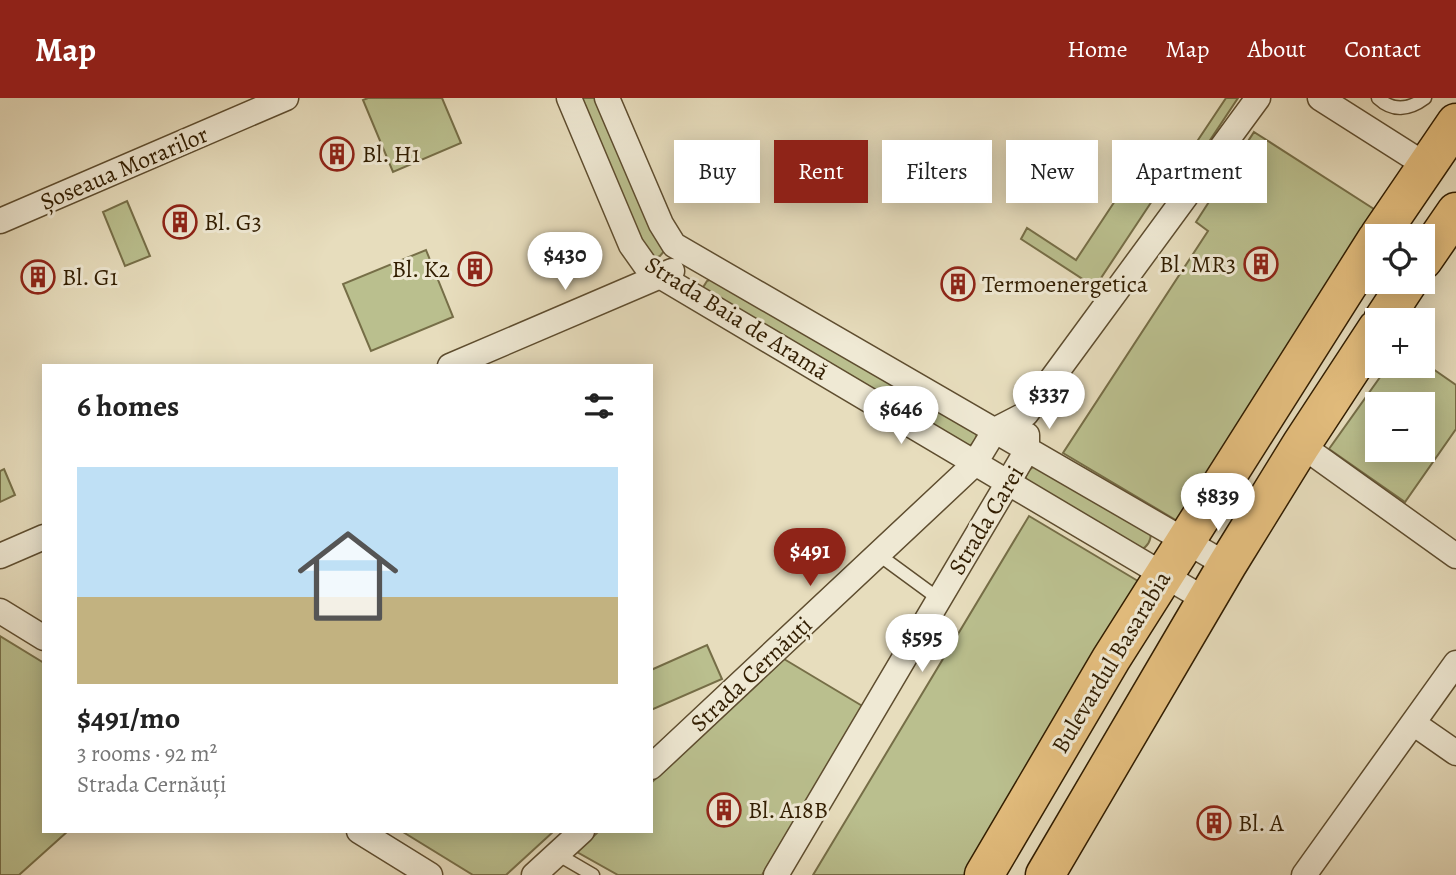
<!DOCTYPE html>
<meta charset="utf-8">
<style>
:root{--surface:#fff;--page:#f6f6f6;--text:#222;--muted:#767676;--line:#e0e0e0;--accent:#8f2418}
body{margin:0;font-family:Alegreya,serif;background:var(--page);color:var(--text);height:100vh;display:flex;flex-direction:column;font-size:26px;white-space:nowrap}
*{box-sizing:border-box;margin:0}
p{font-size:23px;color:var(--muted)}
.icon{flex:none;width:38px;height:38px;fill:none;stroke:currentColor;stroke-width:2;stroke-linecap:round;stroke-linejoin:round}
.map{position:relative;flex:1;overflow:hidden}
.panel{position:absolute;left:42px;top:266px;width:611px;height:469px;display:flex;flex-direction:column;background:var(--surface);border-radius:0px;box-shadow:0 4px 18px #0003}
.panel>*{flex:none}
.banner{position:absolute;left:674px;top:42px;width:665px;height:63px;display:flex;gap:14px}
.fabs{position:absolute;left:1365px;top:126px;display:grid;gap:14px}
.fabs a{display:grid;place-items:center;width:70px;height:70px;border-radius:0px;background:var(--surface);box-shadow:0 4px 18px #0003;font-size:35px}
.price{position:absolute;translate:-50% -60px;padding:0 16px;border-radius:24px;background:#fff;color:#222;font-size:23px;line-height:46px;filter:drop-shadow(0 2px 4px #0008)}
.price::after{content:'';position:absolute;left:50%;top:42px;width:21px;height:16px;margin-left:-10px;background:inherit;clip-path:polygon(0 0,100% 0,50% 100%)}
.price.current{background:var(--accent);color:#fff}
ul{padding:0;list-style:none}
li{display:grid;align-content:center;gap:14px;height:371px;padding:0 35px}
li+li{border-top:2px solid var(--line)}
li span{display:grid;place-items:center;height:217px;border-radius:0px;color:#555}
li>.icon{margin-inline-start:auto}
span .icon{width:126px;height:126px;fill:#fffc;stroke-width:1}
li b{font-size:30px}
h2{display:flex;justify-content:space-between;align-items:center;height:84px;padding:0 35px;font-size:30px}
.pill{padding:0 24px;border-radius:0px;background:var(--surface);box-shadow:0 4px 18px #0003;font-size:24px;line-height:63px}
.pill.current{background:var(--accent);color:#fff}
header{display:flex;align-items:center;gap:42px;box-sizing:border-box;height:98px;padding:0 35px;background:var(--accent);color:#fff}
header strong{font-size:33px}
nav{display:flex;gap:38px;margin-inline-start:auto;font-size:24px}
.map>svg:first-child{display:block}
.green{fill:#babf8e;stroke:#766e47;stroke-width:2;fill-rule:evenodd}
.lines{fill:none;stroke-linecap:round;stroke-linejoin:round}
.service-casing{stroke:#5e4d2f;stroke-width:15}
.minor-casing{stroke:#5e4d2f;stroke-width:27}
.primary-casing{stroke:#311d00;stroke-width:41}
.service{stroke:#efe9d4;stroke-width:12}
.minor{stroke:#efe9d4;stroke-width:24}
.primary{stroke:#e4be7e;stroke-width:38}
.labels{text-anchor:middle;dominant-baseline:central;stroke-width:6;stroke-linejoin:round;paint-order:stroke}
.poi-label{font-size:24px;fill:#311d00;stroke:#efe9d4;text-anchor:start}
.street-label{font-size:24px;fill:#311d00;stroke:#efe9d4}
</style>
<header>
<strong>Map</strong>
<nav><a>Home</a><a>Map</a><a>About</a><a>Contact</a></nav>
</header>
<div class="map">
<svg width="1456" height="777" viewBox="0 0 1456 777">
<rect width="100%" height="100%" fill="#e7ddbd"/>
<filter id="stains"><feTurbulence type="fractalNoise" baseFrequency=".00286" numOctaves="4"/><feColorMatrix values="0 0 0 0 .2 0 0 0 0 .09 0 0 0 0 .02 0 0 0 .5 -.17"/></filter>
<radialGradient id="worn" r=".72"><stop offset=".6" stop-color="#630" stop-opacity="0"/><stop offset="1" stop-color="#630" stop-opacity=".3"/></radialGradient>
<path class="green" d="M368,0H442L461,45L393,74L363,2Z
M573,0H602L665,152L660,158L652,162Z
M1226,0H1238L1171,101L1158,94L1095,189L1021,141L1027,130L1076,162L1142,62L1172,81Z
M1254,34L1377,113L1179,424L1063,355L1208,133L1196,124Z
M127,103L150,158L125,168L103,114Z
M426,152L453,219L371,253L343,186Z
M714,180L977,332C977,341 974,346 966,350L702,191L707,183Z
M1423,264L1456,287V331L1405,404L1329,351L1388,268H1423ZM1423,306V352H1377V306Z
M1037,367L1151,434C1151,443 1148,448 1140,453L1026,385C1025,375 1028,371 1037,367Z
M4,371L15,397L0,404V373Z
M1029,418L1143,486L968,777H813Z
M0,538L44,565V733H68L19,777H0Z
M707,547L722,581L651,612V572Z
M784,561L864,609L762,777H618L577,754L599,733H651V685Z
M554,733L506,777H473L403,734Z"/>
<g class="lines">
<defs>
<path id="service" d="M1378,0C1393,14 1409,12 1425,0
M879,457L939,501
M557,756L593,777"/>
<path id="minor" d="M569,0L631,147L648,171L1206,502
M607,0L661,126L674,147L1227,467
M1320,0L1427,68
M0,123L286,0
M450,268L672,173
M1301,347L1456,458
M0,458L44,439
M0,513L44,540
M1413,625L1456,655
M651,669L968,372L975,365L995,332L1026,316L1258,0
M359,733L430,777
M534,777L582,733
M776,777L1003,393L1027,352V337
M1304,777L1456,565"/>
<path id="primary" d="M1379,138L1456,25
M1423,162L1456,114
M1383,222L1408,184
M984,777L1111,561L1377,141
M1045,777L1227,467L1301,347L1377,231"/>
</defs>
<use href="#service" class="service-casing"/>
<use href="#minor" class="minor-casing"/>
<use href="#primary" class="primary-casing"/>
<use href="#service" class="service"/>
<use href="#minor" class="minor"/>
<use href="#primary" class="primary"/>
</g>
<defs>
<symbol id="building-ring" viewBox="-11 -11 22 22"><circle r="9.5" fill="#efe9d4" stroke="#8f2418" stroke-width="1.5"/><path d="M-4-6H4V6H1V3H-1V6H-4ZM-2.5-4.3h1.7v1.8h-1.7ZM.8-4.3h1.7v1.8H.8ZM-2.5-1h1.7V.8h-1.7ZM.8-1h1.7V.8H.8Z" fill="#8f2418"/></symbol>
</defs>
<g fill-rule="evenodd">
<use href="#building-ring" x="318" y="37" width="38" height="38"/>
<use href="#building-ring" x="161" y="105" width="38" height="38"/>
<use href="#building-ring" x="1242" y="147" width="38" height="38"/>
<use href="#building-ring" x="456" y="152" width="38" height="38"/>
<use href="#building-ring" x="19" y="160" width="38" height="38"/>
<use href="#building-ring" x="939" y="167" width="38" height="38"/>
<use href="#building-ring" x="705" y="693" width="38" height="38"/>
<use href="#building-ring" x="1195" y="706" width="38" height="38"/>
</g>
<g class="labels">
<g class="poi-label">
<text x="362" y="56">Bl. H1</text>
<text x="204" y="124">Bl. G3</text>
<text x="1236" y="166" text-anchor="end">Bl. MR3</text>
<text x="450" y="171" text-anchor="end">Bl. K2</text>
<text x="62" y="179">Bl. G1</text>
<text x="982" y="186">Termoenergetica</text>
<text x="748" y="712">Bl. A18B</text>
<text x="1238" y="725">Bl. A</text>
</g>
<g class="street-label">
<text transform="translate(124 70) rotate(-23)">Șoseaua Morarilor</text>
<text transform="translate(737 220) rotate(32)">Strada Baia de Aramă</text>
<text transform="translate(986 422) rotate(-59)">Strada Carei</text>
<text transform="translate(1111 564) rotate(-59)">Bulevardul Basarabia</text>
<text transform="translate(751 576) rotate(-43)">Strada Cernăuți</text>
</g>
</g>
<rect width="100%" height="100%" filter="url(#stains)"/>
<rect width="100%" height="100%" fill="url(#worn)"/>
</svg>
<div class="fabs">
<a><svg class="icon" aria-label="locate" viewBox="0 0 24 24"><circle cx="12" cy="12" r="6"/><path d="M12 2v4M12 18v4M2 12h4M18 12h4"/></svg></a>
<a>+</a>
<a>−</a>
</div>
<b class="price" style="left:565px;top:194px">$430</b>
<b class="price" style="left:1049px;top:333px">$337</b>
<b class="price" style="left:901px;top:348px">$646</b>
<b class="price" style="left:1218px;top:435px">$839</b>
<b class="price current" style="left:810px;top:490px">$491</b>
<b class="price" style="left:922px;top:576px">$595</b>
<div class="banner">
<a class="pill">Buy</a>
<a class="pill current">Rent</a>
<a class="pill">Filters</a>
<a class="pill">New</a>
<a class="pill">Apartment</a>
</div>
<section class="panel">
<h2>6 homes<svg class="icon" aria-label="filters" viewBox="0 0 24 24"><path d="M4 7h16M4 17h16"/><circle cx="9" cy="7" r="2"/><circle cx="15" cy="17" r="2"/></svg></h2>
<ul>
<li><span style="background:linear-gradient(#bfe0f5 60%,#c2b280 0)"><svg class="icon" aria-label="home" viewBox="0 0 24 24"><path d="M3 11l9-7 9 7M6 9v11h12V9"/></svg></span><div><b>$491/mo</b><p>3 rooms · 92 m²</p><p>Strada Cernăuți</p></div></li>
</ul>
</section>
</div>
